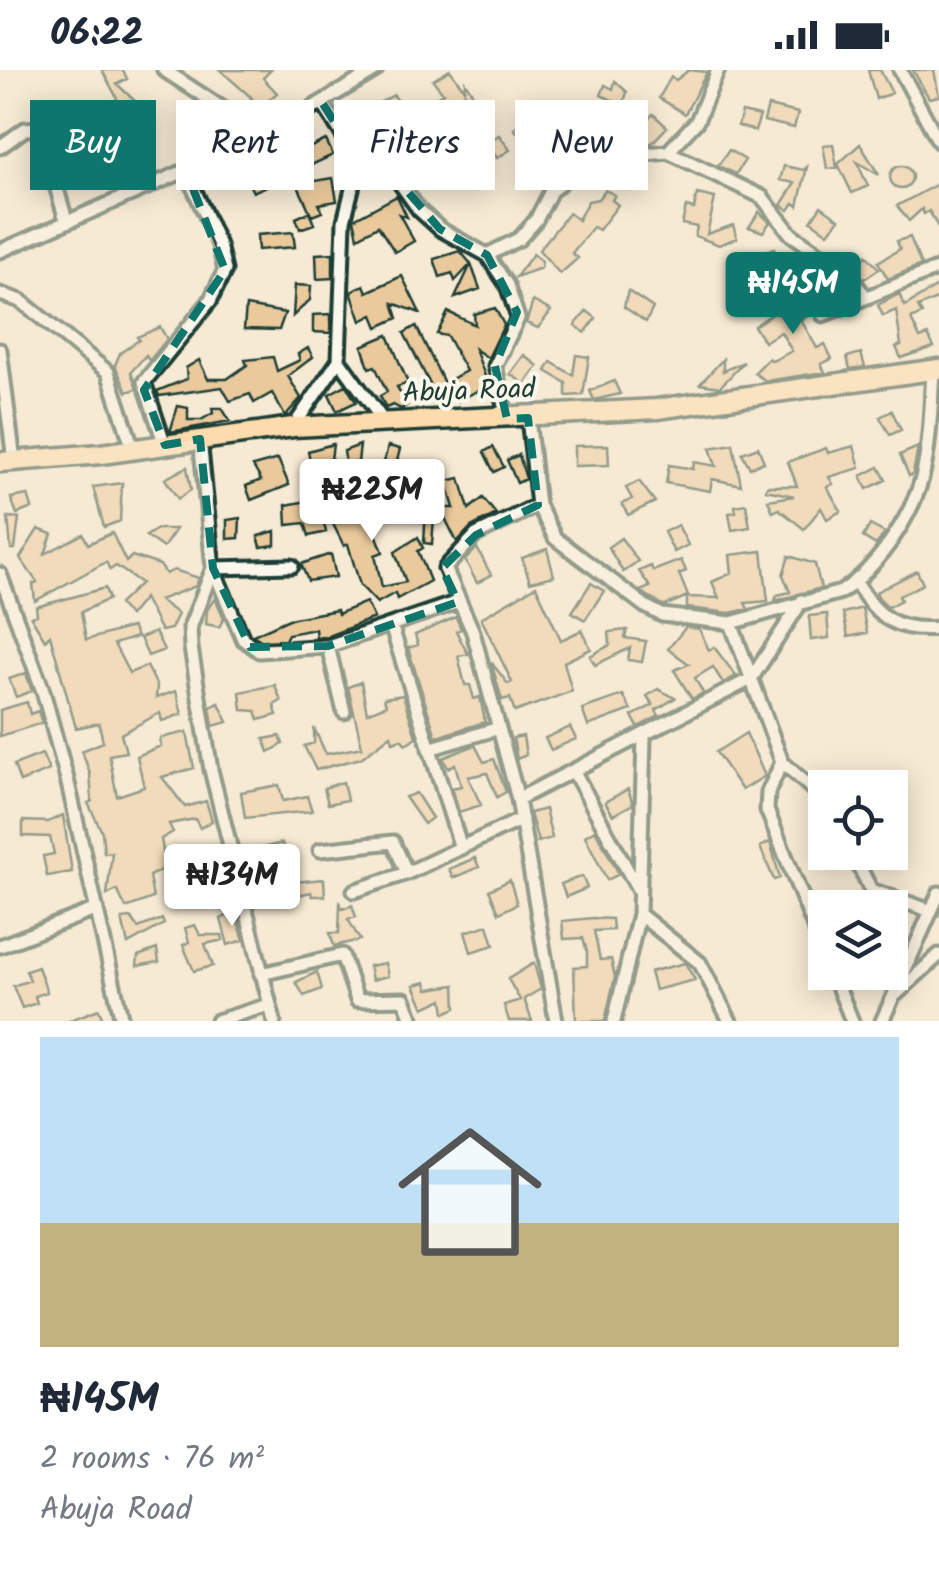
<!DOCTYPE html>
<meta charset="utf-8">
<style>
:root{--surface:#fff;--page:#f6f6f7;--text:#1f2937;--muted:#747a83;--accent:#0f766e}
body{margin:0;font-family:Kalam,sans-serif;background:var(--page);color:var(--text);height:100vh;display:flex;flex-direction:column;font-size:38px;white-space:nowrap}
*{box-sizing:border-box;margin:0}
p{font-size:32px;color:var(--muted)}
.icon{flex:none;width:55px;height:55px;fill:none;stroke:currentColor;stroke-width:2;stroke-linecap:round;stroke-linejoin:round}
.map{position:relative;height:951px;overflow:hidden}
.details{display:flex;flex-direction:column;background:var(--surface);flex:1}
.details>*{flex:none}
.top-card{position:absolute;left:30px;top:30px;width:880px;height:90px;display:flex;gap:20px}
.buttons{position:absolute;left:808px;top:700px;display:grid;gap:20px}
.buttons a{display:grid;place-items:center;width:100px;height:100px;border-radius:0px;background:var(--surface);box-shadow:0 5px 25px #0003;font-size:50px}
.price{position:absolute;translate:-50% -85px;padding:0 22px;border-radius:10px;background:#fff;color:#222;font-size:32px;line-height:65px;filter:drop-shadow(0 2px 5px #0008)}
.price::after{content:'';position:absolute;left:50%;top:60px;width:30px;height:22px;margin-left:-15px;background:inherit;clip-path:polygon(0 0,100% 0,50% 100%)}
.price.selected{background:var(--accent);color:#fff}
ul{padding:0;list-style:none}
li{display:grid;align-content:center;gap:20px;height:530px;padding:0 40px}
li span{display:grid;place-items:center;height:310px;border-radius:0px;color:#555}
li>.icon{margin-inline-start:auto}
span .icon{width:180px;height:180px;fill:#fffc;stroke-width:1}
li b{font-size:42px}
.chip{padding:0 35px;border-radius:0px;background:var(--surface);box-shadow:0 5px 25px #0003;font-size:35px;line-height:90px}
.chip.selected{background:var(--accent);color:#fff}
.status{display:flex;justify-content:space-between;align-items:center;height:70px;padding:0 50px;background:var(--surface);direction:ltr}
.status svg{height:28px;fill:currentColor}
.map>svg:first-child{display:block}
.building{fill:#eaca9c;stroke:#1f3d34;stroke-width:2.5}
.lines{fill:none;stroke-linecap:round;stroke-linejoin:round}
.minor-casing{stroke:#1f3d34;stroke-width:19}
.primary-casing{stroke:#1f3d34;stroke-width:25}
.minor{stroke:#fbf7ec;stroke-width:11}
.primary{stroke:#fedbac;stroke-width:18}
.marked{fill:none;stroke:#0f766e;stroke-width:8;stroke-dasharray:20 12;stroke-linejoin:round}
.labels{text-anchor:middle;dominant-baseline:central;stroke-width:8;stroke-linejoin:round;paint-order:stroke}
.street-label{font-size:28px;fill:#1f3d34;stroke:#fbf7ec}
</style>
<div class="status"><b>06:22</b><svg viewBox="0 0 49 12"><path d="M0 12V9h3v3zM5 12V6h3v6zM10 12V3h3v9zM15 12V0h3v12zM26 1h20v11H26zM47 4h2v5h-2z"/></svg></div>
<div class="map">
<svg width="939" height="951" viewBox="0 0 939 951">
<rect width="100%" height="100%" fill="#f6ead4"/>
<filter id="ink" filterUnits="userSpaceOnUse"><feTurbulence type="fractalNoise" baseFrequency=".01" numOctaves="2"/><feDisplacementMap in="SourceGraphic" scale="20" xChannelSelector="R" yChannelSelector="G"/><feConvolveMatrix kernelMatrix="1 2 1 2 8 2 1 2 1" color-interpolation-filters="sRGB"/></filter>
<g filter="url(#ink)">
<path class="building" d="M102,0H123L127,9L117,14L136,32L122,46L111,35L117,28Z
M220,0H271L263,8L277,23L257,40L249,31L252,28Z
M450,0L464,19L465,12L484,41L473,45L465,23L437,38L432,29L443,23L433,10Z
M689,0L707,2L685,44L659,28L671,7L676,10Z
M868,0H880L892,23L876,29Z
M913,0H934L939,26L929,28Z
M615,11L627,22L623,35L601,25L605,15L613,19Z
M394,25L403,42L396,45L405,60L399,63L402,69L382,77L380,73L369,85L358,72L366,63L356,45Z
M428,36L438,54L427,60L417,42Z
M768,36L798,43L794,58L764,51Z
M530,39L541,48L524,68L514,59Z
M742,42L760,46L755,61L738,56Z
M653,44L667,57L651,74L637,62Z
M210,52L239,64L237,68L225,73L205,65Z
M499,65L510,80L497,88L487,73Z
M326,70L333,85L292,104L285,89Z
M833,74L837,98L827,99L823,75Z
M860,74L879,105L857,92L868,116L852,123L838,94Z
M729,80L745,90L736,104L718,96Z
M442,87H461V97H442Z
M267,95L276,112L253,122L245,106Z
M890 107a11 11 0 1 1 22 0a11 11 0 1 1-22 0Z
M784,96L804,100L807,97L798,136L794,133L789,140L781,135L795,113L780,110Z
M333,108L337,131L319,134L322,142L312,146L297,114Z
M939,113V159L929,141L924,144L922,139L909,151L897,136Z
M605,120L615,125L612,130L618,135L599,160L593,157L572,183L578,188L560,204L539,180L569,143L578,150L588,131L598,129Z
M697,124L715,128L707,164L733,155L737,168L719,175L695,166L697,157L682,154L686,137L694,139Z
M397,126L407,147L399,144L414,171L395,182L378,156L358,167L354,149Z
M821,136L839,149L828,163L811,151Z
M309,142L314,154L300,159L296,148Z
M759,142L770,152L763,162L749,157Z
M293,162L295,177L258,180L257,165Z
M910,167L921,195L888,209L878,192L900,179L897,171Z
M774,178L780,192L761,200L771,223L756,229L739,192Z
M850,180L863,190L866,185L879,199L864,209L843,189Z
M460,181L471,194L455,211L452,203L440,207L434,189Z
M333,183V208L317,209L316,184Z
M533,184L542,191L541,198L516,207Z
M471,194L480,219L455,228Z
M402,206L420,243L393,233L398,248L378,257L373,245L361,251L351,222L364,215L367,222Z
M295,215L311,216L310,230L293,246Z
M939,215V228L918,237L922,244L911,249L920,268L928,265L934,277L901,288L896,277L901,275L896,240L883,246L878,235L899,224L905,236Z
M809,219L815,230L826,225L830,232L801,250L817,278L825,274L832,289L821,294L825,302L766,311L754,303L769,288L772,291L792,281L781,262L764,272L754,256L772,244L765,231L784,222L787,230Z
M628,221L653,238L646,252L624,237Z
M533,231L551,241L538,258L526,253Z
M246,236L285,243L279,260L244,259Z
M495,238L504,255L488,288L475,279L491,322L480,327L477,321L458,331L452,320L437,328L404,263L416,256L444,313L466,301L447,266L437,264L448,242L475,255L474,244Z
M587,241L596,248L585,263L575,255Z
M331,244V263L313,262V245Z
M160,257L167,269L149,291L146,285L131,302L137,319L127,322L115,295L120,283L139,270L137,267Z
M388,265L408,313L397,317L407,335L401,339L393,335L386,338L380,326L387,322L375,296L369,298L362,276Z
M308,278L313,287L288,306L301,328L285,346L272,323L254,333L250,324L230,331L222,317L159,326L157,321L187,309L186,298L199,290L208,309H227L247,295L245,290L273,287L277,301L300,290L298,284Z
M861,283L865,297L850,299L847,287Z
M524,285L538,296L525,314L510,304Z
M576,285L589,287L583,325L566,326V313L546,301L551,292L573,305Z
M723,289V301L744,292L720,317L700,314Z
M614,311L620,324L594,330L590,321Z
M346,315L356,332L337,341L329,324Z
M178,336L188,338V350H201L213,343L212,338H222L230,351L170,362Z
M892,341L901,360L890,365L880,347Z
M333,374L331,390L311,395L308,381Z
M733,374L741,415L712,409L710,421L666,413L669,395L693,399L694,392L716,396L710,378Z
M360,375L358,392L346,396L344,381Z
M608,375L609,395L574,396V376Z
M388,376L400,379L396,395L384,392Z
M854,376L860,398L829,407L833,414L827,417L841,441L827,449L821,438L804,459L779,439L773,442L768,430L794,426L766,420L767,416H797L788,392L826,378L828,383Z
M493,377L504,397L494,402L484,382Z
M758,377L764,392L750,398L742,383Z
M918,377L913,404L909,406L900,385Z
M519,385L526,409L517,413L507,390Z
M278,389L289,415L251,430L246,416L261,410L253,396Z
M187,397L191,420L178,429L165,409Z
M879,397L886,410L867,419L861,406Z
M350,401L363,404L359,429L372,427L368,442L383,482L375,485L382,517L406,512L395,482L418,467L423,478L418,481L430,511L397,529L395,523L377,533L360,515L348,474L344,476L320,428L348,426Z
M460,408L469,439L483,428L496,444L471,457L457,472L440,438H454L446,411Z
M639,411L655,432L628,445L622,434L632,429L626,418Z
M122,413L120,451L104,457L93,417Z
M427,421L436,422L432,474L424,473Z
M28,425L32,438L17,444L11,428Z
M318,429L326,462L309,466L305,453L287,455L286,435Z
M746,434L750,457L732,460L729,443L736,442L735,436Z
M8,447L19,448L15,479H11Z
M240,448L239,468L227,469V450Z
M678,455L688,475L674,482L664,462Z
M870,455L885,463L876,475L863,467Z
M38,459L52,464L45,484L83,464L88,474L112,463L126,492L132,486L160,495L166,504L174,500L199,508L196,516L159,530L178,544L171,559L161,561L144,528L129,546L119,534L141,513L116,496L110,500L106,492L35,531L33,514L37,512L20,488Z
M157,459H176L163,478L146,466Z
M275,461V475L261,477L258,466Z
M621,468L638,491L623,502L608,477Z
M477,478L491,505L477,513L465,490Z
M547,479L554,506L530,512L522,488Z
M762,481L768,531L745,533L748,539L730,543L687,538V527L719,528L712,512L732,503L730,485Z
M331,484L336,507L308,511L301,494Z
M789,486L815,494L821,518L775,531L777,525L790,522L783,505Z
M681,490L686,501L679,504L688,526L664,536L640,521L650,517L639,501L651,496L653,501Z
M917,501L923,514L899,526L901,530L888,537L879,528L876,522Z
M591,513L604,521L585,550L572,542Z
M536,516L561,570L582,560L591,579L564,592L572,621L515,642L510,628L502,630L491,592L508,614L512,612L481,548Z
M105,518L109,529L81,542L86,570L132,557L137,567L114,574L129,603L147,596L157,616L156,628L176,621L182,644L162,651L160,643L121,664L126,682L109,685L117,726L144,717L137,686L161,676L160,668L187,662L194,698L162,707L185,737L206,731L212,751L200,758L195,749L169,754L173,762L161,769L166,798L149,806L153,828L126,838L117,820L107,825L112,782L104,783L102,762L88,733L92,731L90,704L82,681L103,672L99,653L76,658L50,565L45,570L31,547L37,545L36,537Z
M215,528L224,548L219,557L206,554L207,540Z
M366,532L374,548L328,566L316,567L315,559L288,564L285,570L262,571L253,565L289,549L337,540L338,544Z
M862,538L867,563L848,567L843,543Z
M827,544L829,568L811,570L809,546Z
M456,547L461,559L456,561L468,584L458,586L465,615H470L474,629L480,627L485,652L436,667L408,578L418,575L415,565Z
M686,557L699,559L709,580L714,577L736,606L723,613L713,597L695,608L703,623L692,629L674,600L689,594L668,579Z
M627,560L625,568L646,571L642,592L628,590L630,578L595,595L590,586L610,575L609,562Z
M155,562L164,580L148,586L140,568Z
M26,603L32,621L16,627L9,609Z
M361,612L367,643L386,635L384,628L403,625L416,667L406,674L401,669L393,672L391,665L361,688L316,700L304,676L314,673V658L326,684L362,677L348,617Z
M275,615L281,631L274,635L277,645L259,650L256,641L242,640L240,622Z
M658,619L675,628L656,640L659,646L638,657L632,646L653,635L647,626Z
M623,625L631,640L588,656L582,639Z
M27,632L30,644L38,641L42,653L0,666V640Z
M219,633L228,652L213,656L210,637Z
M570,657L576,669L551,680L545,668Z
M746,663L765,706L742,720L716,682Z
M280,666L283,674L269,682L264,669Z
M523,666L526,685L517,689L513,668Z
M475,675L484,692L494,689L506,722L497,727L487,703L468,707L481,735L459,742L452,718L461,716L455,694L448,698L443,688Z
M42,684L49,700L20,712L14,695Z
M343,712L347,730L328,734L324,718Z
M279,715L283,731L307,726L312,741L245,748L241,722Z
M628,719L633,734L613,745L605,732Z
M416,723L432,748L424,754L405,727Z
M545,739L552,768L538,772L530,743Z
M63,745L72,802L47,806L43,786L54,784L50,767L23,766V751L48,752Z
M595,760L619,804L607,810L585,766Z
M770,772L780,808L774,810L760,777Z
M282,773L295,812L324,809L325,826H312L311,822L260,834L247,800L249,781Z
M475,788L479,797L453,808L449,799Z
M582,806L587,818L566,827L561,814Z
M510,810L517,834L499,843L489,820Z
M340,834L343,839L352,835L356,847L348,849L360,870L334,876L330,863H339Z
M235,842L244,870L228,875L221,849Z
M131,848L138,858L162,849L164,854L128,874L122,849Z
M593,848L612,849L613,860L594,861L600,890L611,889L615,907L605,951H576L574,897L587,896V882L583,868L564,869L562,851Z
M195,855L200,865H222L223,870L205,874L213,896L194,901L183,875L189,872L185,858Z
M488,855L494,875L471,882L465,862Z
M157,879L159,892L137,896L138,886Z
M385,893L388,906L372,910L369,896Z
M534,893L541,919L524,929L532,951H509L504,935L520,930L508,909Z
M685,893L695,910L655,920L650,902Z
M38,897L47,922L35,926L37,933L22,938L13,916L30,910L26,901Z
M317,902L322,919L304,926L296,912Z
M426,912L428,919L455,915L456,938L445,943L443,929L424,938L414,915Z
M99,939L103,951H70V950Z"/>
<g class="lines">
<defs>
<path id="minor" d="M164,0L265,66
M900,0L939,72
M323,34L359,91L396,108L419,140L440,159L487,185L507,215L518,248L495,296L507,349
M0,77L25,59L39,58L66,150
M668,82L762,127L791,164L846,202L866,227
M0,181L265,66L376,0
M487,185L519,169L536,150L551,121L589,89L668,82L697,51L718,0
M0,224L21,231L108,302L133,379
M823,245L939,198
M0,280L14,391
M339,290L384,352
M528,348L538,435L555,468L645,536L662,545L731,553L841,522C879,497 918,439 925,394C931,363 931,331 933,300
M293,357L339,290L344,151L359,91
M200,369L213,498L190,557L191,578L211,700L274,951
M165,375L144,312L210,231L225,200L219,175L186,101
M538,435L476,465L445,498L473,562L518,729L556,951
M292,496L213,498L243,569L259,581L328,576L458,532
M0,504L43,621L67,709L122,951
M856,512C877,548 897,562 939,558
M731,553L782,692L825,730
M391,555L461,778
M328,576L344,642
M429,679L499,658
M782,692L768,722L767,740L825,884
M574,702L639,821
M518,729L751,609L802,531
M320,780L393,772L407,803
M852,782L871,820L931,841
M354,821L407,803L522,749
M639,844L700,893L730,951
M0,876L97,839
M832,902L852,951
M261,904L342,885L357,930L404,929L413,951
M893,927L939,823
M217,951L269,935
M614,951L639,844L644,668
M882,951L893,927L939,885"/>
<path id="primary" d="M0,392L101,384L293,357L657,339L939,299"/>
</defs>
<use href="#minor" class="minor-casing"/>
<use href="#primary" class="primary-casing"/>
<use href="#minor" class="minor"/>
<use href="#primary" class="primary"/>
</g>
</g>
<path d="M0 0H939V951H0ZM323,34L359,91L396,108L440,159L487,185L517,242L495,296L507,349L528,348L538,435L476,465L442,498L458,532L328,576L250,577L213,498L200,369L165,375L144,320L225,200L186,101Z" fill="#f6ead4" fill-opacity=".55" fill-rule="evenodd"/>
<path class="marked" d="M323,34L359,91L396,108L440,159L487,185L517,242L495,296L507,349L528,348L538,435L476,465L442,498L458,532L328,576L250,577L213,498L200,369L165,375L144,320L225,200L186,101Z"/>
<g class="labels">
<g class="street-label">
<text transform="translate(469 322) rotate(-2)">Abuja Road</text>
</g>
</g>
</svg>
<div class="buttons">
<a><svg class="icon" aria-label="locate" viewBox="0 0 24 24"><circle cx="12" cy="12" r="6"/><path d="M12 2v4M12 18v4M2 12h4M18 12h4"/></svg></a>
<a><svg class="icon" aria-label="layers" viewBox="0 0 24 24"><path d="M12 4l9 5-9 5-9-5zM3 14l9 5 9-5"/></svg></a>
</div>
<b class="price selected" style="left:793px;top:267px">₦145M</b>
<b class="price" style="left:372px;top:474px">₦225M</b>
<b class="price" style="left:232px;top:859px">₦134M</b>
<div class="top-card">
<a class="chip selected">Buy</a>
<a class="chip">Rent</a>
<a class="chip">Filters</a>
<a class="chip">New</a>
</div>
</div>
<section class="details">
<ul>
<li><span style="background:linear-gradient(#bfe0f5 60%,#c2b280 0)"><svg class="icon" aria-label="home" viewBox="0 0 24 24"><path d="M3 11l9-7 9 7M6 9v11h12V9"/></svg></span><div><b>₦145M</b><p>2 rooms · 76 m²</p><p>Abuja Road</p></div></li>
</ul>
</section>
